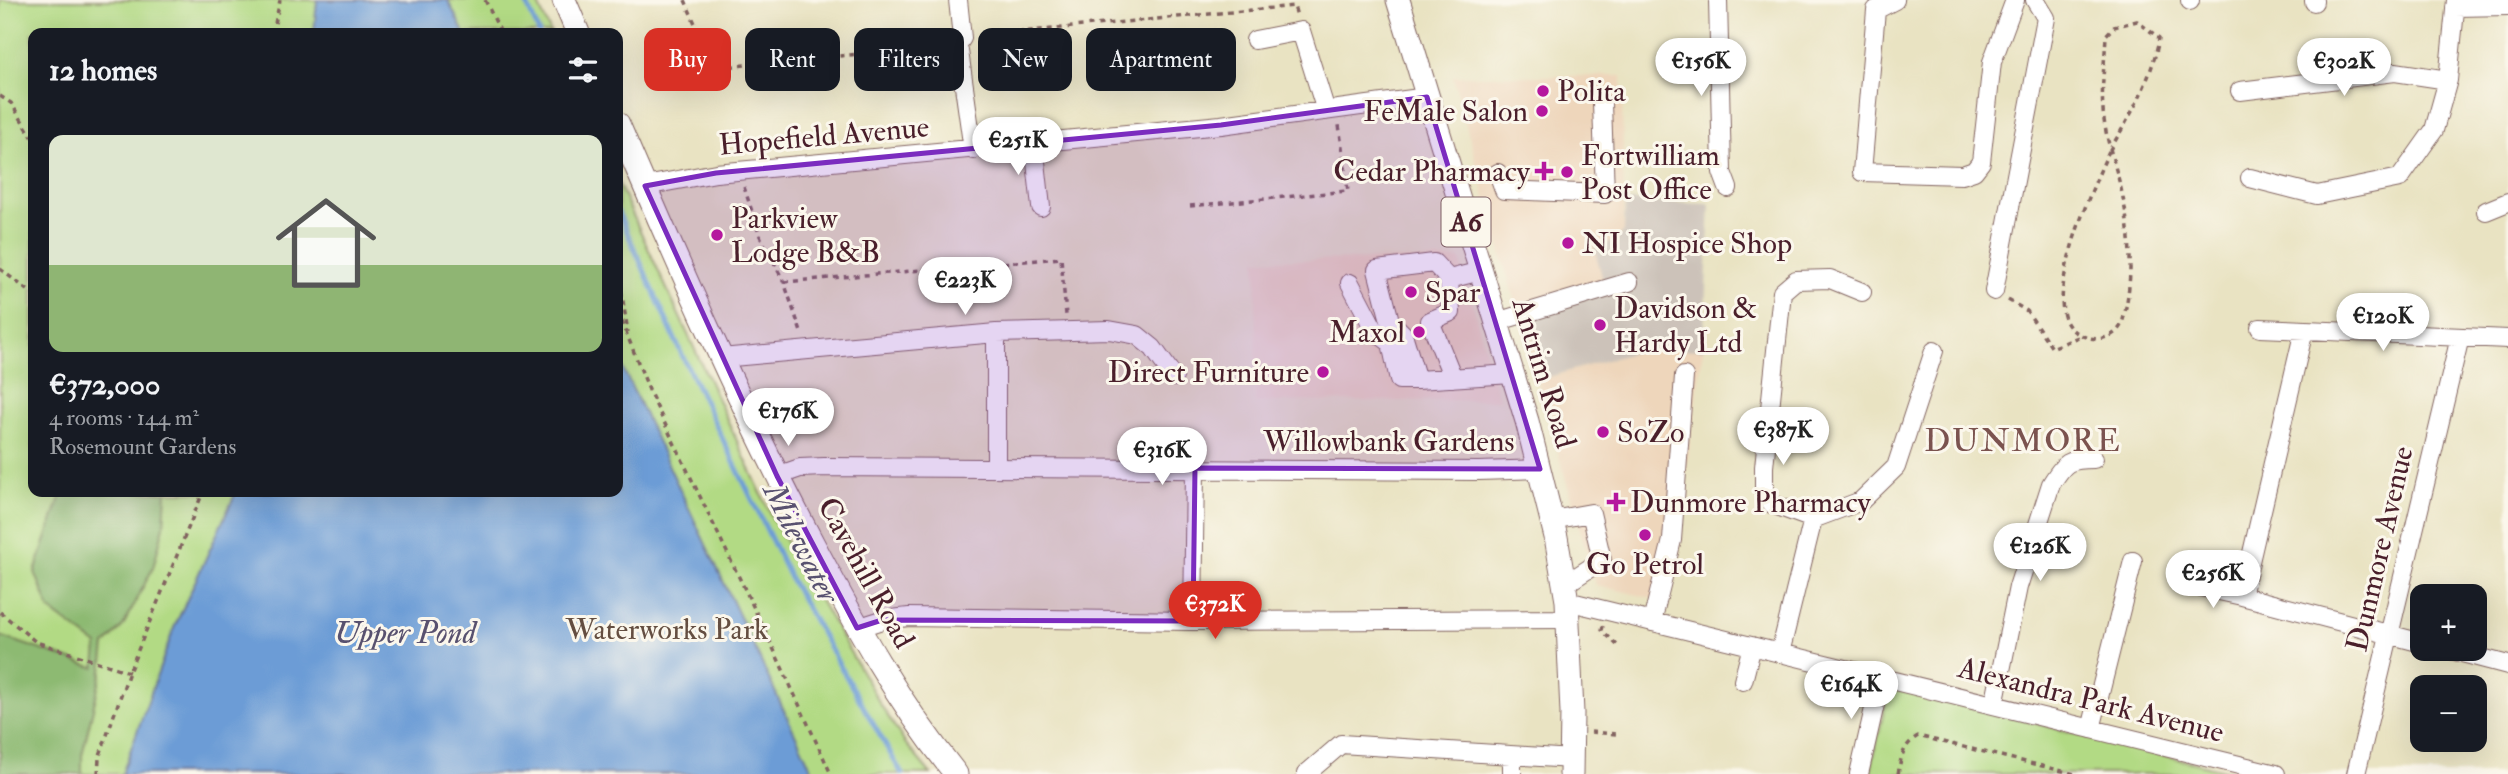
<!DOCTYPE html>
<meta charset="utf-8">
<style>
:root{--surface:#171b24;--page:#20242c;--text:#f1f3f6;--muted:#9ea1a6;--accent:#d93025}
body{margin:0;font-family:"IM FELL Double Pica",serif;background:var(--page);color:var(--text);height:100vh;display:flex;flex-direction:column;font-size:26px;white-space:nowrap}
*{box-sizing:border-box;margin:0}
p{font-size:23px;color:var(--muted)}
.icon{flex:none;width:38px;height:38px;fill:none;stroke:currentColor;stroke-width:2;stroke-linecap:round;stroke-linejoin:round}
.map{position:relative;flex:1;overflow:hidden}
.drawer{position:absolute;left:28px;top:28px;width:595px;height:469px;display:flex;flex-direction:column;background:var(--surface);border-radius:14px;box-shadow:0 7px 28px #0002}
.drawer>*{flex:none}
.guide{position:absolute;left:644px;top:28px;width:665px;height:63px;display:flex;gap:14px}
.fabs{position:absolute;left:2410px;top:584px;display:grid;gap:14px}
.fabs a{display:grid;place-items:center;width:77px;height:77px;border-radius:14px;background:var(--surface);box-shadow:0 7px 28px #0002;font-size:35px}
.price{position:absolute;translate:-50% -60px;padding:0 16px;border-radius:24px;background:#fff;color:#222;font-size:23px;line-height:46px;filter:drop-shadow(0 2px 4px #0008)}
.price::after{content:'';position:absolute;left:50%;top:42px;width:21px;height:16px;margin-left:-10px;background:inherit;clip-path:polygon(0 0,100% 0,50% 100%)}
.price.selected{background:var(--accent);color:#fff}
ul{padding:0;list-style:none}
li{display:grid;align-content:center;gap:14px;height:371px;padding:0 21px}
li span{display:grid;place-items:center;height:217px;border-radius:14px;color:#555}
li>.icon{margin-inline-start:auto}
span .icon{width:126px;height:126px;fill:#fffc;stroke-width:1}
li b{font-size:30px}
h2{display:flex;justify-content:space-between;align-items:center;height:84px;padding:0 21px;font-size:30px}
.chip{padding:0 24px;border-radius:14px;background:var(--surface);box-shadow:0 7px 28px #0002;font-size:24px;line-height:63px}
.chip.selected{background:var(--accent);color:#fff}
.map>svg:first-child{display:block}
.built{fill:#eed6bb}
.industrial{fill:#ccc2b9}
.green{fill:#b2da84;stroke:#7e7c58;stroke-width:2}
.forest{fill:#8dba72;stroke:#6c6c4e;stroke-width:2}
.water{fill:#6c9cd6;stroke:#5b5e80;stroke-width:2}
.lines{fill:none;stroke-linecap:round;stroke-linejoin:round}
.stream{stroke:#6c9cd6;stroke-width:5}
.minor-casing{stroke:#826460;stroke-width:20}
.major-casing{stroke:#826460;stroke-width:25}
.path{stroke:#826460;stroke-width:3.5;stroke-dasharray:5 5;stroke-linecap:butt}
.minor{stroke:#fff;stroke-width:18}
.major{stroke:#fff;stroke-width:23}
.marked{fill:#7b2cbf;fill-opacity:0.2;stroke:#7b2cbf;stroke-width:5;stroke-linejoin:round}
.poi-dot{fill:#b5179e;stroke:#fbf7ec;stroke-width:2.5}
.labels{text-anchor:middle;dominant-baseline:central;stroke-width:6;stroke-linejoin:round;paint-order:stroke}
.shield{fill:#fbf7ec;stroke:#7f6065;stroke-width:2}
.shield-label{font-size:28px;font-weight:bold;fill:#4a1f2b}
.poi-label{font-size:30px;fill:#4a1f2b;stroke:#fbf7ec;text-anchor:start}
.street-label{font-size:30px;fill:#4a1f2b;stroke:#fbf7ec}
.park-label{font-size:30px;fill:#644e41;stroke:#fbf7ec}
.neighbourhood-label{font-size:32px;letter-spacing:2px;fill:#7b534f;stroke:#fbf7ec}
.water-label{font-size:32px;font-style:italic;fill:#58516f;stroke:#fbf7ec}
</style>
<div class="map">
<svg width="2508" height="774" viewBox="0 0 2508 774">
<rect width="100%" height="100%" fill="#fbf7ec"/>
<filter id="ink" filterUnits="userSpaceOnUse"><feTurbulence type="fractalNoise" baseFrequency=".0143" numOctaves="2"/><feDisplacementMap in="SourceGraphic" scale="14" xChannelSelector="R" yChannelSelector="G"/><feConvolveMatrix kernelMatrix="1 2 1 2 8 2 1 2 1" color-interpolation-filters="sRGB"/></filter>
<filter id="wash" filterUnits="userSpaceOnUse"><feTurbulence type="fractalNoise" baseFrequency=".00686" numOctaves="4" result="noise"/><feDisplacementMap in="SourceGraphic" scale="28" xChannelSelector="R" yChannelSelector="G"/><feGaussianBlur stdDeviation="1.57" result="paint"/><feColorMatrix in="noise" values="0 0 0 0 0 0 0 0 0 0 0 0 0 0 0 0 0 1.4 0 .05"/><feComposite in="paint" operator="in"/></filter>
<g filter="url(#wash)">
<rect width="100%" height="100%" fill="#e9e3c2"/>
<path class="built" d="M1453,76H1622L1624,231L1615,240L1604,280L1523,304L1546,378L1649,348L1703,350L1668,602L1596,585L1485,197Z
M1460,259L1499,400L1256,402V260Z"/>
<path class="industrial" d="M1625,201L1710,204L1703,350L1649,348L1545,378L1523,304L1603,280L1594,247L1615,240L1624,231Z"/>
<path class="green" d="M0,0H536L551,33H33V492H618V183L773,519L882,707L905,743L931,774H0Z
M1889,687L2239,774H1870Z"/>
<path class="forest" d="M62,492H166L164,526L153,568L123,626L105,645L102,671L82,755V774H0V636L95,668L97,645L50,610L35,572Z"/>
<path class="water" d="M317,0H448L464,33H314Z
M618,358L814,774H122L174,628L236,492H618Z"/>
<g class="lines">
<path class="stream" d="M525,0L539,33
M618,212L682,355L792,582L902,774"/>
</g>
</g>
<g filter="url(#ink)">
<g class="lines">
<defs>
<path id="minor" d="M958,0L962,38L958,44L973,150
M1718,0L1722,172L1728,188
M1895,0L1876,10L1862,172L1962,175L1974,171L1981,162L1992,62L2015,0
M2314,0V2
M2190,1V0
M2455,7L2508,6
M1255,40L1301,31L1326,111
M2240,91L2395,72L2448,80
M1034,144L1041,207
M1498,173L1504,190L1605,194L1602,103
M2250,178L2317,195L2400,178L2434,130L2448,80L2456,0
M645,186L716,173L1221,125L1427,97
M2486,211L2508,202
M1481,271L1449,279L1434,263L1377,270L1390,321L1403,334L1417,380L1512,374
M1449,279L1451,312L1430,321L1453,378
M1350,283L1375,331L1391,343L1399,380H1417
M1994,291L2046,18L2035,0
M1496,322L1629,282
M2260,328L2508,339
M2304,330L2242,596L2422,643
M996,333V467
M721,358L996,333L1109,330L1137,335L1153,348L1174,377
M777,476L800,468L824,467L1479,471L1540,469
M1813,519L1861,501L1896,467L1934,351
M1552,520L1591,513L1602,560L1564,585
M2192,585L2242,596
M1567,601L2276,774
M1193,621L1195,468
M1652,622L1672,540L1684,376
M857,628L882,620L909,617L1193,621L1568,619
M2447,649L2508,665
M1780,653L1813,519L1772,504L1764,490V467L1782,292L1796,280L1830,279L1862,292
M1743,681L1752,646
M1994,705L2018,587L2051,484C2065,462 2068,459 2094,459
M2091,729L2133,561
M1512,756V774
M1306,774L1341,744L1572,759
M1859,774L1881,678
M2356,774L2460,337"/>
<path id="major" d="M564,0L578,33
M1398,0L1527,421L1556,537L1567,601L1572,713L1571,774
M618,124C679,266 741,408 813,544C857,627 897,701 956,774"/>
</defs>
<use href="#minor" class="minor-casing"/>
<use href="#major" class="major-casing"/>
<path class="path" d="M485,0L501,33
M685,0L714,68L942,46
M273,33L280,0
M978,36L1294,6L1297,16
M0,96L11,103L33,138
M2109,151C2093,186 2051,281 2065,319C2074,343 2116,347 2123,320C2134,278 2131,236 2122,193C2116,166 2105,139 2103,110C2101,86 2105,60 2106,35L2114,27L2137,21L2159,38C2152,79 2131,115 2109,151
M744,187L760,236L784,282L801,332
M1190,206L1348,191L1339,125
M0,269L33,294
M618,271L628,332
M784,282L1061,258L1066,315
M2008,300L2027,311L2052,348L2083,335
M618,312L651,395L768,637L831,774
M0,612L36,642L129,672
M1603,626L1602,630L1620,648
M1591,732L1617,734
M98,774L99,758L129,672L203,492
M1898,774C1901,757 1903,745 1918,736L2075,774"/>
<use href="#minor" class="minor"/>
<use href="#major" class="major"/>
</g>
</g>
<path class="marked" d="M1427,97L1540,469L1195,468L1193,621L882,620L857,628L777,476L645,186L716,173L1221,125Z"/>
<g class="poi-dot">
<circle cx="1543" cy="91" r="7"/>
<circle cx="1542" cy="111" r="7"/>
<path d="M1540.5 160.5h7v7h7v7h-7v7h-7v-7h-7v-7h7z"/>
<circle cx="1567" cy="172" r="7"/>
<circle cx="717" cy="235" r="7"/>
<circle cx="1568" cy="243" r="7"/>
<circle cx="1411" cy="292" r="7"/>
<circle cx="1600" cy="325" r="7"/>
<circle cx="1419" cy="332" r="7"/>
<circle cx="1323" cy="372" r="7"/>
<circle cx="1603" cy="432" r="7"/>
<path d="M1612.5 491.5h7v7h7v7h-7v7h-7v-7h-7v-7h7z"/>
<circle cx="1645" cy="535" r="7"/>
</g>
<g class="labels">
<rect class="shield" x="1441.5" y="197.5" width="49" height="49" rx="5"/>
<g class="shield-label">
<text x="1466" y="222">A6</text>
</g>
<g class="poi-label">
<text x="1557" y="91">Polita</text>
<text x="1528" y="111" text-anchor="end">FeMale Salon</text>
<text x="1581" y="155">Fortwilliam<tspan x="1581" dy="34">Post Office</tspan></text>
<text x="1530" y="171" text-anchor="end">Cedar Pharmacy</text>
<text x="731" y="218">Parkview<tspan x="731" dy="34">Lodge B&amp;B</tspan></text>
<text x="1582" y="243">NI Hospice Shop</text>
<text x="1425" y="292">Spar</text>
<text x="1614" y="308">Davidson &amp;<tspan x="1614" dy="34">Hardy Ltd</tspan></text>
<text x="1405" y="332" text-anchor="end">Maxol</text>
<text x="1309" y="372" text-anchor="end">Direct Furniture</text>
<text x="1617" y="432">SoZo</text>
<text x="1630" y="502">Dunmore Pharmacy</text>
<text x="1645" y="564" text-anchor="middle">Go Petrol</text>
</g>
<g class="street-label">
<text transform="translate(824 136) rotate(-5)">Hopefield Avenue</text>
<text transform="translate(1544 373) rotate(73)">Antrim Road</text>
<text x="1389" y="441">Willowbank Gardens</text>
<text transform="translate(2380 549) rotate(-77)">Dunmore Avenue</text>
<text transform="translate(866 573) rotate(61)">Cavehill Road</text>
<text transform="translate(2091 700) rotate(14)">Alexandra Park Avenue</text>
</g>
<g class="park-label">
<text x="667" y="629">Waterworks Park</text>
</g>
<g class="neighbourhood-label">
<text x="2023" y="441">DUNMORE</text>
</g>
<g class="water-label">
<text transform="translate(801 543) rotate(63)">Milewater</text>
<text x="405" y="633">Upper Pond</text>
</g>
</g>
</svg>
<div class="fabs">
<a>+</a>
<a>−</a>
</div>
<b class="price" style="left:1701px;top:98px">€156K</b>
<b class="price" style="left:2344px;top:98px">€302K</b>
<b class="price" style="left:1018px;top:177px">€251K</b>
<b class="price" style="left:965px;top:317px">€223K</b>
<b class="price" style="left:2383px;top:353px">€120K</b>
<b class="price" style="left:788px;top:448px">€176K</b>
<b class="price" style="left:1783px;top:467px">€387K</b>
<b class="price" style="left:1162px;top:487px">€316K</b>
<b class="price" style="left:2040px;top:583px">€126K</b>
<b class="price" style="left:2213px;top:610px">€256K</b>
<b class="price selected" style="left:1215px;top:641px">€372K</b>
<b class="price" style="left:1851px;top:721px">€164K</b>
<div class="guide">
<a class="chip selected">Buy</a>
<a class="chip">Rent</a>
<a class="chip">Filters</a>
<a class="chip">New</a>
<a class="chip">Apartment</a>
</div>
<section class="drawer">
<h2>12 homes<svg class="icon" aria-label="filters" viewBox="0 0 24 24"><path d="M4 7h16M4 17h16"/><circle cx="9" cy="7" r="2"/><circle cx="15" cy="17" r="2"/></svg></h2>
<ul>
<li><span style="background:linear-gradient(#dfe7d0 60%,#8fb573 0)"><svg class="icon" aria-label="home" viewBox="0 0 24 24"><path d="M3 11l9-7 9 7M6 9v11h12V9"/></svg></span><div><b>€372,000</b><p>4 rooms · 144 m²</p><p>Rosemount Gardens</p></div></li>
</ul>
</section>
</div>
